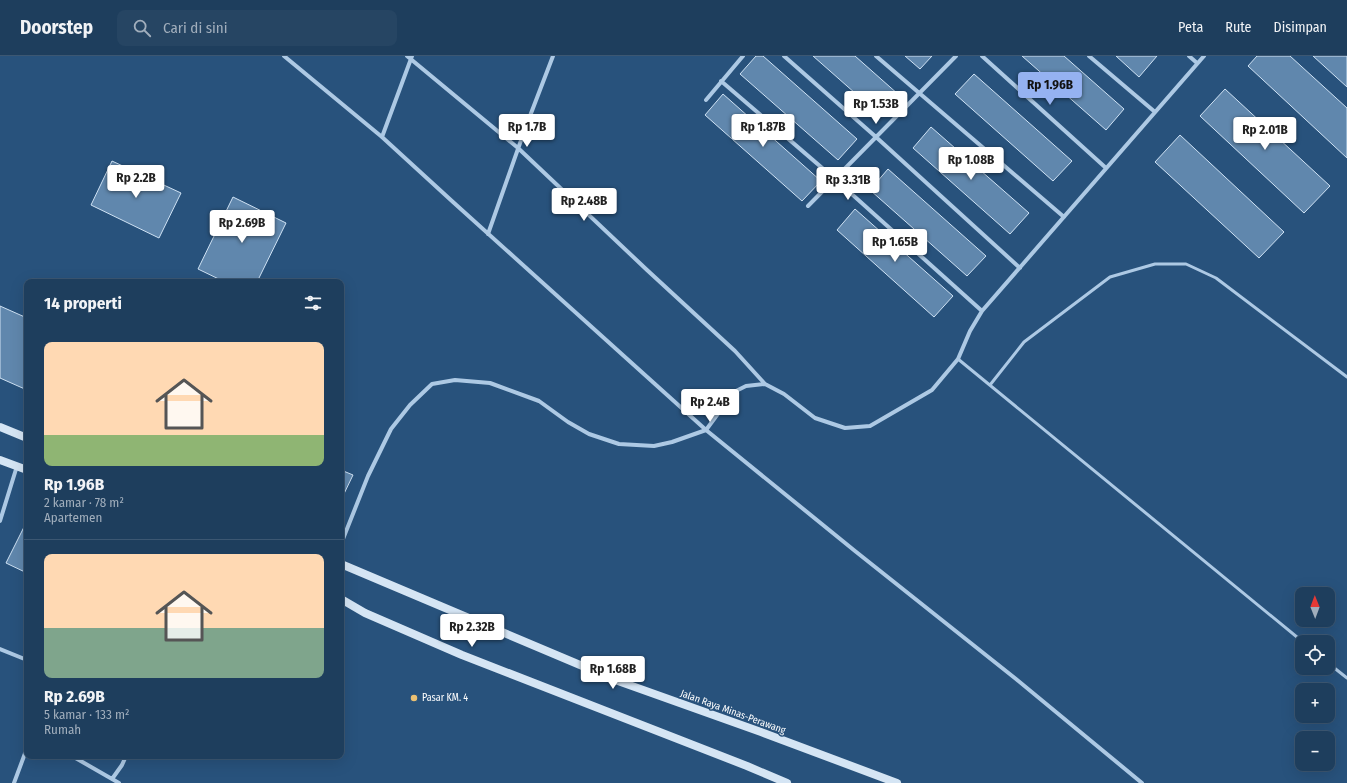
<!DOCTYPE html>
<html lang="id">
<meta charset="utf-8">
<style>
:root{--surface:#1e3e5d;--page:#264563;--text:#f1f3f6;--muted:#a1aebc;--line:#3c5772;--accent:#95b2f1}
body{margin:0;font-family:"Fira Sans Condensed",sans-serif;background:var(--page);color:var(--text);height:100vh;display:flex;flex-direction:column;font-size:15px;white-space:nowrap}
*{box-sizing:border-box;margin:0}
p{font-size:13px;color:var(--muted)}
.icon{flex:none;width:22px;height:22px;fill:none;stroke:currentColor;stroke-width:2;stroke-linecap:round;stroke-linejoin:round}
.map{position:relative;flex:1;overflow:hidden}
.details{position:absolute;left:24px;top:223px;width:320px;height:480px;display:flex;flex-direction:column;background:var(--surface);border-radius:8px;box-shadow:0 4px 16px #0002,0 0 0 1px var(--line)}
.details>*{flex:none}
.needle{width:26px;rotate:359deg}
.buttons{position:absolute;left:1295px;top:531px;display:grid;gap:8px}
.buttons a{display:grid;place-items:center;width:40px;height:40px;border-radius:8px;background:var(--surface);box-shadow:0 4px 16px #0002,0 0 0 1px var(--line);font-size:20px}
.price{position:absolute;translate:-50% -34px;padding:0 9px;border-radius:4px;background:#fff;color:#222;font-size:13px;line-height:26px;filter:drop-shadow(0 1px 2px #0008)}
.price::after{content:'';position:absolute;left:50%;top:24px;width:12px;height:9px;margin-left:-6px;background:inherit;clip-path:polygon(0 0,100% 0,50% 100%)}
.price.on{background:var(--accent);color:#111}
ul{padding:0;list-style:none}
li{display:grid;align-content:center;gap:8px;height:212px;padding:0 20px}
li+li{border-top:1px solid var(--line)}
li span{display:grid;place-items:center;height:124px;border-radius:8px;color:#555}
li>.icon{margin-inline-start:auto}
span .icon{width:72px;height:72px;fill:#fffc;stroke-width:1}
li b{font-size:17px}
h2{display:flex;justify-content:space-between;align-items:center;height:48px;padding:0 20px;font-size:17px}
header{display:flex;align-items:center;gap:24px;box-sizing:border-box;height:56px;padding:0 20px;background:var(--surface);border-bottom:1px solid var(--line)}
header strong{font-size:19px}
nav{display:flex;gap:22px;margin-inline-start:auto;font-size:14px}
.search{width:280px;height:36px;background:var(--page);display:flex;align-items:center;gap:10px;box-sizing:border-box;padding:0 14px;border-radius:8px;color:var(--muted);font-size:15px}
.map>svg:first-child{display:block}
.building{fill:#6087ad;stroke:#cfe2f4}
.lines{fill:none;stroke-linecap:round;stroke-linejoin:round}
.service{stroke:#adc9e4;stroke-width:3}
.minor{stroke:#adc9e4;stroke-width:4}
.secondary{stroke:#d5e5f4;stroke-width:8}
.poi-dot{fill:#ecc173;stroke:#28527c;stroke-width:1.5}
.labels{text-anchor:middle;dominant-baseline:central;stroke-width:3;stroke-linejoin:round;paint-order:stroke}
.poi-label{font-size:10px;fill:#fff;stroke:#28527c;text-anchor:start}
.street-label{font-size:10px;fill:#fff;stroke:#28527c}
</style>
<header>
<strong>Doorstep</strong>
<div class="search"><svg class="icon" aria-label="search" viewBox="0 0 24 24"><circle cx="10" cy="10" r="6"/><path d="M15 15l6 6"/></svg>Cari di sini</div>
<nav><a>Peta</a><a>Rute</a><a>Disimpan</a></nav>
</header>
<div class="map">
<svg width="1347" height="727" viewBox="0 0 1347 727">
<rect width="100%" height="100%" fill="#28527c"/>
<path class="building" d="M756,0H763L857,83L838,104L740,18Z
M813,0H855L899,39L881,60Z
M905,0H932L920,13Z
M1022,0H1064L1124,53L1106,74Z
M1116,0H1157L1139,21Z
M1257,0H1290L1347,52V102L1248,10Z
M1313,0H1347V31Z
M974,18L1072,105L1053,125L955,38Z
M1225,33L1330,130L1304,157L1200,60Z
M723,38L821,125L802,145L705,59Z
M931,71L1029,157L1010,178L913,92Z
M1180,79L1284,176L1259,202L1155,106Z
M112,105L181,137L159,182L91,149Z
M888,113L986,200L967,220L870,134Z
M233,141L286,167L257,226H225L198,213Z
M855,153L953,240L934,261L837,174Z
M0,250L27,262V334L0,322Z
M341,414L353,419L341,444Z
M27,465V517L6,507Z"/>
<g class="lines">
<path class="service" d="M958,303L1303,586
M990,329L1024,286L1110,221L1155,208H1186L1216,222L1347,321
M1328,607L1347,622"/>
<path class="minor" d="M284,0L382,81L453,146L706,374L855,495L1016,623L1142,727
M407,0L518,92L647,214L735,295L765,328
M784,0L876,81L1020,212
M876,0L1064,161
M982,0L1106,112
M1089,0L1155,56
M1189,0L1197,7
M721,25L835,123L982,255
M706,44L743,0
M382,81L412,0
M808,150L956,0
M488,178L525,73L553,0
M0,465L17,410
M341,488L368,420L391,373L410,349L432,328L455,324L490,327L539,345L568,366L589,378L619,388L654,390L672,386L706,374L734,336L746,330L765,328L784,338L815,362L845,372L870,370L932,334L958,303L970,275L982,255L1204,0
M0,593L27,604
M72,700L119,727
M112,723L122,709L126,700
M14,727L27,692"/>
<path class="secondary" d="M0,371L27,382
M0,404L27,414
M341,508L618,625L761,676L897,727
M341,543L365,557L462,599L747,710L787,727"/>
</g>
<circle class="poi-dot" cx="414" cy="642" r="4"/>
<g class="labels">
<g class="poi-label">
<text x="422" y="642">Pasar KM. 4</text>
</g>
<g class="street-label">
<text transform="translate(733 656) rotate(20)">Jalan Raya Minas-Perawang</text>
</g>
</g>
</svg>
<div class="buttons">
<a><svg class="needle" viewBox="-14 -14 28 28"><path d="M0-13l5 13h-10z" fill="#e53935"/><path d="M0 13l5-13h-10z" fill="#a1aebc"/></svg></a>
<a><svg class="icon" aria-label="locate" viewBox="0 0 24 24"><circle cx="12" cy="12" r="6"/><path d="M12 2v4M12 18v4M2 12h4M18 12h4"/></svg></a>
<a>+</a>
<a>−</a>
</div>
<b class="price on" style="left:1050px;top:50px">Rp 1.96B</b>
<b class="price" style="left:876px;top:69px">Rp 1.53B</b>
<b class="price" style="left:527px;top:92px">Rp 1.7B</b>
<b class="price" style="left:763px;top:92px">Rp 1.87B</b>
<b class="price" style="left:1265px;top:95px">Rp 2.01B</b>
<b class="price" style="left:971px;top:125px">Rp 1.08B</b>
<b class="price" style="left:136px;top:143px">Rp 2.2B</b>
<b class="price" style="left:848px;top:145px">Rp 3.31B</b>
<b class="price" style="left:584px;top:166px">Rp 2.48B</b>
<b class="price" style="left:242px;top:188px">Rp 2.69B</b>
<b class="price" style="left:895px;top:207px">Rp 1.65B</b>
<b class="price" style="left:710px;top:367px">Rp 2.4B</b>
<b class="price" style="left:472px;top:592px">Rp 2.32B</b>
<b class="price" style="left:613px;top:634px">Rp 1.68B</b>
<section class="details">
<h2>14 properti<svg class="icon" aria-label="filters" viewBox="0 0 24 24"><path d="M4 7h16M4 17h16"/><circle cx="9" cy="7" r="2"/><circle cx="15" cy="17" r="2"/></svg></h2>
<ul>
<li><span style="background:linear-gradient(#ffd9b3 75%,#8fb573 0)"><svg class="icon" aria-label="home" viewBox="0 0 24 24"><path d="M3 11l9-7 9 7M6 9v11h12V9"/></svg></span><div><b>Rp 1.96B</b><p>2 kamar · 78 m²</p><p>Apartemen</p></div></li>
<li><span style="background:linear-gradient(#ffd9b3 60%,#7fa58c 0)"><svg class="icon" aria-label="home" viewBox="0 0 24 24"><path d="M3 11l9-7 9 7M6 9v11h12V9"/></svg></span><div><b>Rp 2.69B</b><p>5 kamar · 133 m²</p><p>Rumah</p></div></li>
</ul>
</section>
</div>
